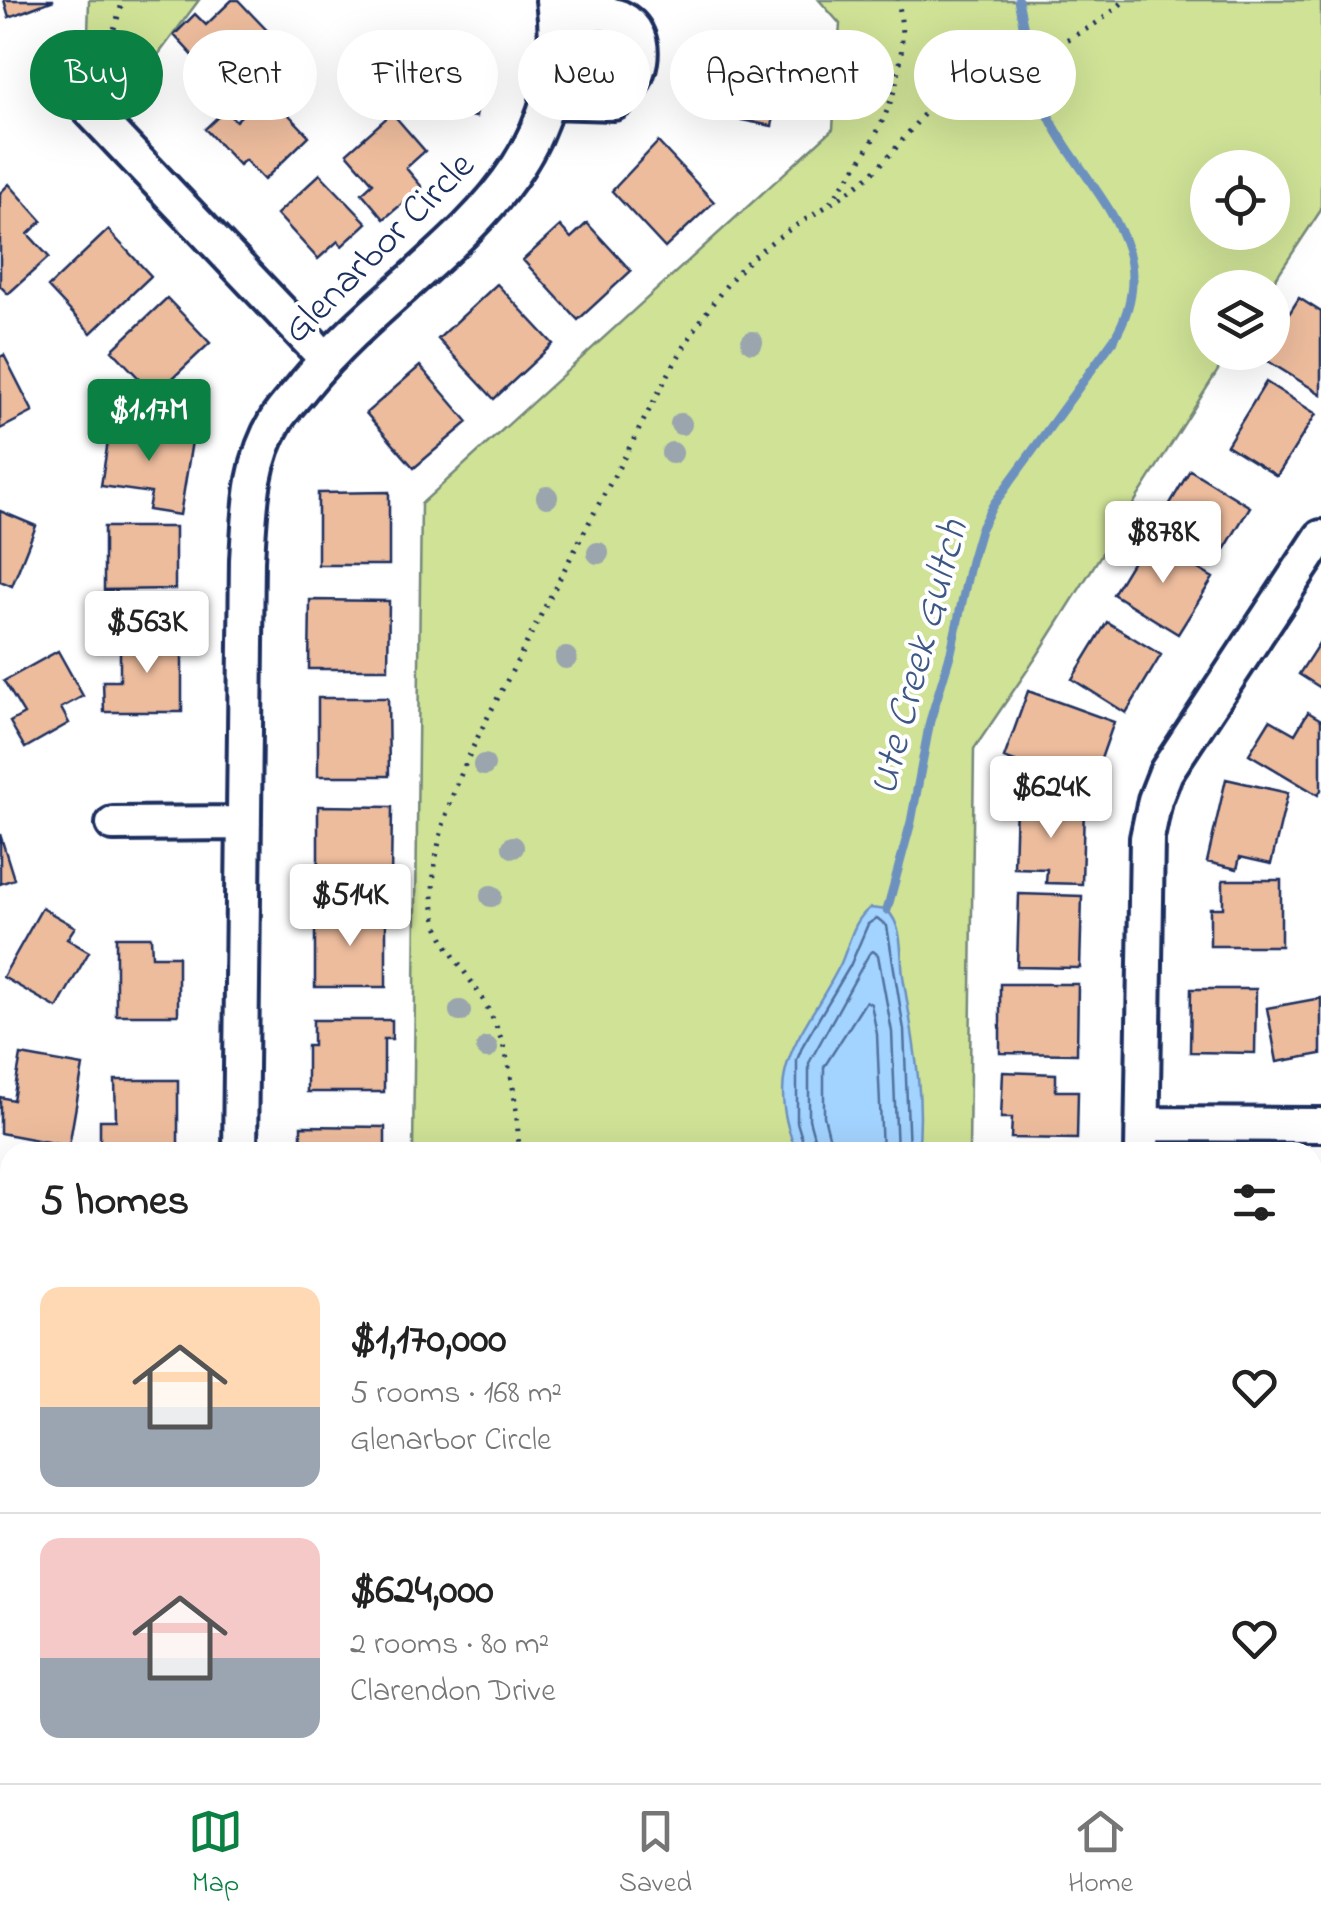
<!DOCTYPE html>
<meta charset="utf-8">
<style>
:root{--surface:#fff;--page:#f2f2f2;--text:#222;--muted:#767676;--line:#e0e0e0;--accent:#0b8043}
body{margin:0;font-family:"Indie Flower",sans-serif;background:var(--page);color:var(--text);height:100vh;display:flex;flex-direction:column;font-size:38px;white-space:nowrap}
*{box-sizing:border-box;margin:0}
p{font-size:32px;color:var(--muted)}
.icon{flex:none;width:55px;height:55px;fill:none;stroke:currentColor;stroke-width:2;stroke-linecap:round;stroke-linejoin:round}
.map{position:relative;flex:1;overflow:hidden}
.details{position:absolute;left:0px;top:1142px;width:1322px;height:642px;display:flex;flex-direction:column;background:var(--surface);border-radius:30px 30px 0 0;box-shadow:0 10px 40px #0002}
.details>*{flex:none}
.guide{position:absolute;left:30px;top:30px;width:1262px;height:90px;display:flex;gap:20px}
.fabs{position:absolute;left:1190px;top:150px;display:grid;gap:20px}
.fabs a{display:grid;place-items:center;width:100px;height:100px;border-radius:50%;background:var(--surface);box-shadow:0 10px 40px #0002;font-size:50px}
.price{position:absolute;translate:-50% -85px;padding:0 22px;border-radius:10px;background:#fff;color:#222;font-size:32px;line-height:65px;filter:drop-shadow(0 2px 5px #0008)}
.price::after{content:'';position:absolute;left:50%;top:60px;width:30px;height:22px;margin-left:-15px;background:inherit;clip-path:polygon(0 0,100% 0,50% 100%)}
.price.on{background:var(--accent);color:#fff}
ul{padding:0;list-style:none}
li{display:flex;align-items:center;gap:30px;height:250px;padding:0 40px}
li+li{border-top:2px solid var(--line)}
li span{display:grid;place-items:center;flex:none;width:280px;height:200px;border-radius:20px;color:#555}
li>.icon{margin-inline-start:auto}
span .icon{width:120px;height:120px;fill:#fffc;stroke-width:1}
li b{font-size:42px}
h2{display:flex;justify-content:space-between;align-items:center;height:120px;padding:0 40px;font-size:42px}
.pill{padding:0 35px;border-radius:45px;background:var(--surface);box-shadow:0 10px 40px #0002;font-size:35px;line-height:90px}
.pill.on{background:var(--accent);color:#fff}
.tabs{display:flex;justify-content:space-around;align-items:center;height:140px;border-top:2px solid var(--line);background:var(--surface);font-size:28px;color:var(--muted)}
.tabs a{display:grid;justify-items:center;gap:5px}
.tabs .on{color:var(--accent)}
.map>svg:first-child{display:block}
.green{fill:#cfe296;stroke:#75887a;stroke-width:2.5;fill-rule:evenodd}
.water{fill:#a3d3ff;stroke:#6d91bf;stroke-width:2.5}
.lines{fill:none;stroke-linecap:round;stroke-linejoin:round}
.shore{stroke:#51719e;stroke-width:2.5}
.stream{stroke:#6d91bf;stroke-width:9}
.building{fill:#edbc9d;stroke:#1b2f5e;stroke-width:2.5}
.minor-casing{stroke:#1b2f5e;stroke-width:40}
.path{stroke:#1b2f5e;stroke-width:5;stroke-dasharray:2.5 8;stroke-linecap:butt}
.minor{stroke:#fff;stroke-width:32}
.tree{fill:#9aa5ae}
.labels{text-anchor:middle;dominant-baseline:central;stroke-width:8;stroke-linejoin:round;paint-order:stroke}
.street-label{font-size:40px;fill:#1b2f5e;stroke:#fff}
.water-label{font-size:42px;font-style:italic;fill:#3d5886;stroke:#fff}
</style>
<div class="map">
<svg width="1321" height="1783" viewBox="0 0 1321 1783">
<rect width="100%" height="100%" fill="#fff"/>
<filter id="ink" filterUnits="userSpaceOnUse"><feTurbulence type="fractalNoise" baseFrequency=".01" numOctaves="2"/><feDisplacementMap in="SourceGraphic" scale="20" xChannelSelector="R" yChannelSelector="G"/><feConvolveMatrix kernelMatrix="1 2 1 2 8 2 1 2 1" color-interpolation-filters="sRGB"/></filter>
<g filter="url(#ink)">
<path class="green" d="M89,0H199L105,126L86,106Z
M819,0H1321V210L1270,287L1208,288V352L1229,353L1035,659L974,749L969,1152H413L421,504L833,129L840,24ZM1208,168H1272V232H1208Z
M0,1377L10,1379V1775H159L162,1783H0Z
M1313,1735L1321,1738V1783H531L528,1775H1312Z"/>
<path class="water" d="M870,908L887,910C904,927 900,954 903,976C912,1034 925,1093 918,1152H797C759,1066 806,1034 841,963C849,945 853,920 870,908Z"/>
<g class="lines">
<path class="shore" d="M806,1152L797,1122V1060L803,1045L850,966L868,924L877,918L887,926L904,1030L909,1152
M818,1152L809,1119V1063L869,954L873,951L878,955L892,1032L897,1152
M833,1152L824,1116V1067L866,1001L871,1004L877,1034L882,1152"/>
<path class="stream" d="M1018,0L1026,39
M887,910L911,822L930,721L951,652L971,561L980,530L993,505L1114,339C1171,244 1079,187 1044,106C1039,94 1037,81 1034,68
M1030,1775L1033,1783"/>
</g>
<path class="building" d="M4,0H54L9,17Z
M232,0H238L278,42L239,78L221,60L208,72L174,35L195,14L206,25Z
M411,30L467,38L463,65L484,68L476,117L442,112L444,98L401,91Z
M715,43L786,57L772,126L702,112Z
M266,91L309,136L264,180L245,160L239,165L205,129L225,110L236,121Z
M392,113L425,151L406,168L422,187L384,219L362,193L373,183L347,153Z
M658,142L714,202L665,248L612,191Z
M320,174L367,223L342,246L338,241L318,259L277,214Z
M9,184L42,221L28,234L49,257L8,294L0,286V193Z
M587,223L631,271L578,320L523,260L560,226L571,238Z
M108,230L151,276L91,333L48,287Z
M497,284L553,344L494,399L438,339Z
M167,298L210,343L155,395L112,350Z
M1299,298L1321,312V394L1263,358L1266,352H1272V341Z
M4,355L33,412L0,429V357Z
M420,366L468,422L414,468L366,413Z
M1266,382L1316,414L1277,476L1227,445Z
M111,422L193,435L180,515L148,510L151,493L101,486Z
M1190,470L1250,507L1216,563L1165,532L1177,513L1168,507Z
M389,492V565H318V493Z
M0,511L36,526L12,586L0,581Z
M104,527H175V589L104,590Z
M1147,538L1213,578L1178,634L1113,594Z
M310,600L389,601L388,669H309Z
M1107,622L1161,655L1126,713L1072,679Z
M182,636V712H104L103,681H120V637Z
M1321,640V688L1299,674Z
M58,651L83,696L61,708L69,723L25,748L10,722L24,714L4,681Z
M1028,691L1114,722L1090,790L1004,758Z
M318,698H388L389,776H318Z
M1308,712L1321,720V790L1318,795L1249,754L1270,720L1295,734Z
M1226,779L1288,793L1271,864L1240,857L1237,869L1207,862Z
M1016,803L1084,805L1082,884L1046,883L1047,869L1014,868Z
M318,806L392,807L391,881H318Z
M0,834L14,879L0,884Z
M1223,880H1281V946H1210V908H1223Z
M1019,894L1082,896L1080,968L1017,967Z
M42,908L75,927L67,939L89,952L57,1008L3,977Z
M315,911H386V987H315Z
M116,937H151L152,956H178V1015H116Z
M1000,984H1078L1077,1054L1000,1053Z
M1191,989H1256L1255,1053L1190,1052Z
M1321,998V1054L1277,1062L1267,1008Z
M313,1020H392V1039H384V1092H307V1046H313Z
M21,1055L83,1066L69,1146L0,1133V1097L13,1100Z
M1003,1072L1056,1074V1091H1078L1077,1139L1011,1138L1012,1118H1001Z
M115,1080H178V1146H149V1152H100V1120H116Z
M301,1126L385,1127V1152H301Z
M0,1264L10,1266V1343L0,1341Z
M1312,1420L1321,1425V1464L1312,1478Z
M194,1775H271L274,1783H197Z"/>
<g class="lines">
<defs>
<path id="minor" d="M550,101L614,103C640,86 656,35 619,17C607,11 570,14 555,14
M86,106L326,359
M113,824L244,823
M1142,1124L1321,1125
M240,1152L247,560C250,511 250,462 276,420C284,407 296,396 305,384C408,258 580,192 553,0
M1142,1152L1147,838L1155,800L1166,772L1321,537
M0,1200L10,1202
M1312,1552L1321,1555
M343,1775L346,1783"/>
</defs>
<use href="#minor" class="minor-casing"/>
<path class="path" d="M111,39L123,0
M830,202C878,142 914,79 898,0
M519,1152C517,1105 512,1057 490,1013C470,971 432,943 433,893C434,808 483,727 521,654C553,591 585,529 619,467C655,401 687,330 736,274C772,233 822,214 864,180C897,153 919,114 951,86C976,64 1010,60 1041,50C1071,39 1102,23 1125,0
M0,1451H10
M119,1775L126,1783
M544,1775V1783"/>
<use href="#minor" class="minor"/>
</g>
<g class="tree">
<circle cx="752" cy="342" r="11"/>
<circle cx="681" cy="424" r="11"/>
<circle cx="672" cy="453" r="11"/>
<circle cx="547" cy="497" r="11"/>
<circle cx="598" cy="553" r="11"/>
<circle cx="566" cy="658" r="11"/>
<circle cx="484" cy="765" r="11"/>
<circle cx="513" cy="847" r="11"/>
<circle cx="491" cy="896" r="11"/>
<circle cx="460" cy="1011" r="11"/>
<circle cx="487" cy="1048" r="11"/>
</g>
</g>
<g class="labels">
<g class="street-label">
<text transform="translate(380 249) rotate(-45)">Glenarbor Circle</text>
</g>
<g class="water-label">
<text transform="translate(920 658) rotate(-75)">Ute Creek Gultch</text>
</g>
</g>
</svg>
<div class="fabs">
<a><svg class="icon" aria-label="locate" viewBox="0 0 24 24"><circle cx="12" cy="12" r="6"/><path d="M12 2v4M12 18v4M2 12h4M18 12h4"/></svg></a>
<a><svg class="icon" aria-label="layers" viewBox="0 0 24 24"><path d="M12 4l9 5-9 5-9-5zM3 14l9 5 9-5"/></svg></a>
</div>
<b class="price on" style="left:149px;top:464px">$1.17M</b>
<b class="price" style="left:1163px;top:586px">$878K</b>
<b class="price" style="left:147px;top:676px">$563K</b>
<b class="price" style="left:1051px;top:841px">$624K</b>
<b class="price" style="left:350px;top:949px">$514K</b>
<div class="guide">
<a class="pill on">Buy</a>
<a class="pill">Rent</a>
<a class="pill">Filters</a>
<a class="pill">New</a>
<a class="pill">Apartment</a>
<a class="pill">House</a>
</div>
<section class="details">
<h2>5 homes<svg class="icon" aria-label="filters" viewBox="0 0 24 24"><path d="M4 7h16M4 17h16"/><circle cx="9" cy="7" r="2"/><circle cx="15" cy="17" r="2"/></svg></h2>
<ul>
<li><span style="background:linear-gradient(#ffd9b3 60%,#9aa5b1 0)"><svg class="icon" aria-label="home" viewBox="0 0 24 24"><path d="M3 11l9-7 9 7M6 9v11h12V9"/></svg></span><div><b>$1,170,000</b><p>5 rooms · 168 m²</p><p>Glenarbor Circle</p></div><svg class="icon" aria-label="heart" viewBox="0 0 24 24"><path d="M12 20l-8-8c-3-5 5-10 8-4 3-6 11-1 8 4z"/></svg></li>
<li><span style="background:linear-gradient(#f6c9c9 60%,#9aa5b1 0)"><svg class="icon" aria-label="home" viewBox="0 0 24 24"><path d="M3 11l9-7 9 7M6 9v11h12V9"/></svg></span><div><b>$624,000</b><p>2 rooms · 80 m²</p><p>Clarendon Drive</p></div><svg class="icon" aria-label="heart" viewBox="0 0 24 24"><path d="M12 20l-8-8c-3-5 5-10 8-4 3-6 11-1 8 4z"/></svg></li>
</ul>
</section>
</div>
<nav class="tabs">
<a class="on"><svg class="icon" aria-label="map" viewBox="0 0 24 24"><path d="M3 6l6-2 6 2 6-2v14l-6 2-6-2-6 2zM9 4v14M15 6v14"/></svg>Map</a>
<a><svg class="icon" aria-label="saved" viewBox="0 0 24 24"><path d="M7 4h10v16l-5-4-5 4z"/></svg>Saved</a>
<a><svg class="icon" aria-label="home" viewBox="0 0 24 24"><path d="M3 11l9-7 9 7M6 9v11h12V9"/></svg>Home</a>
</nav>
